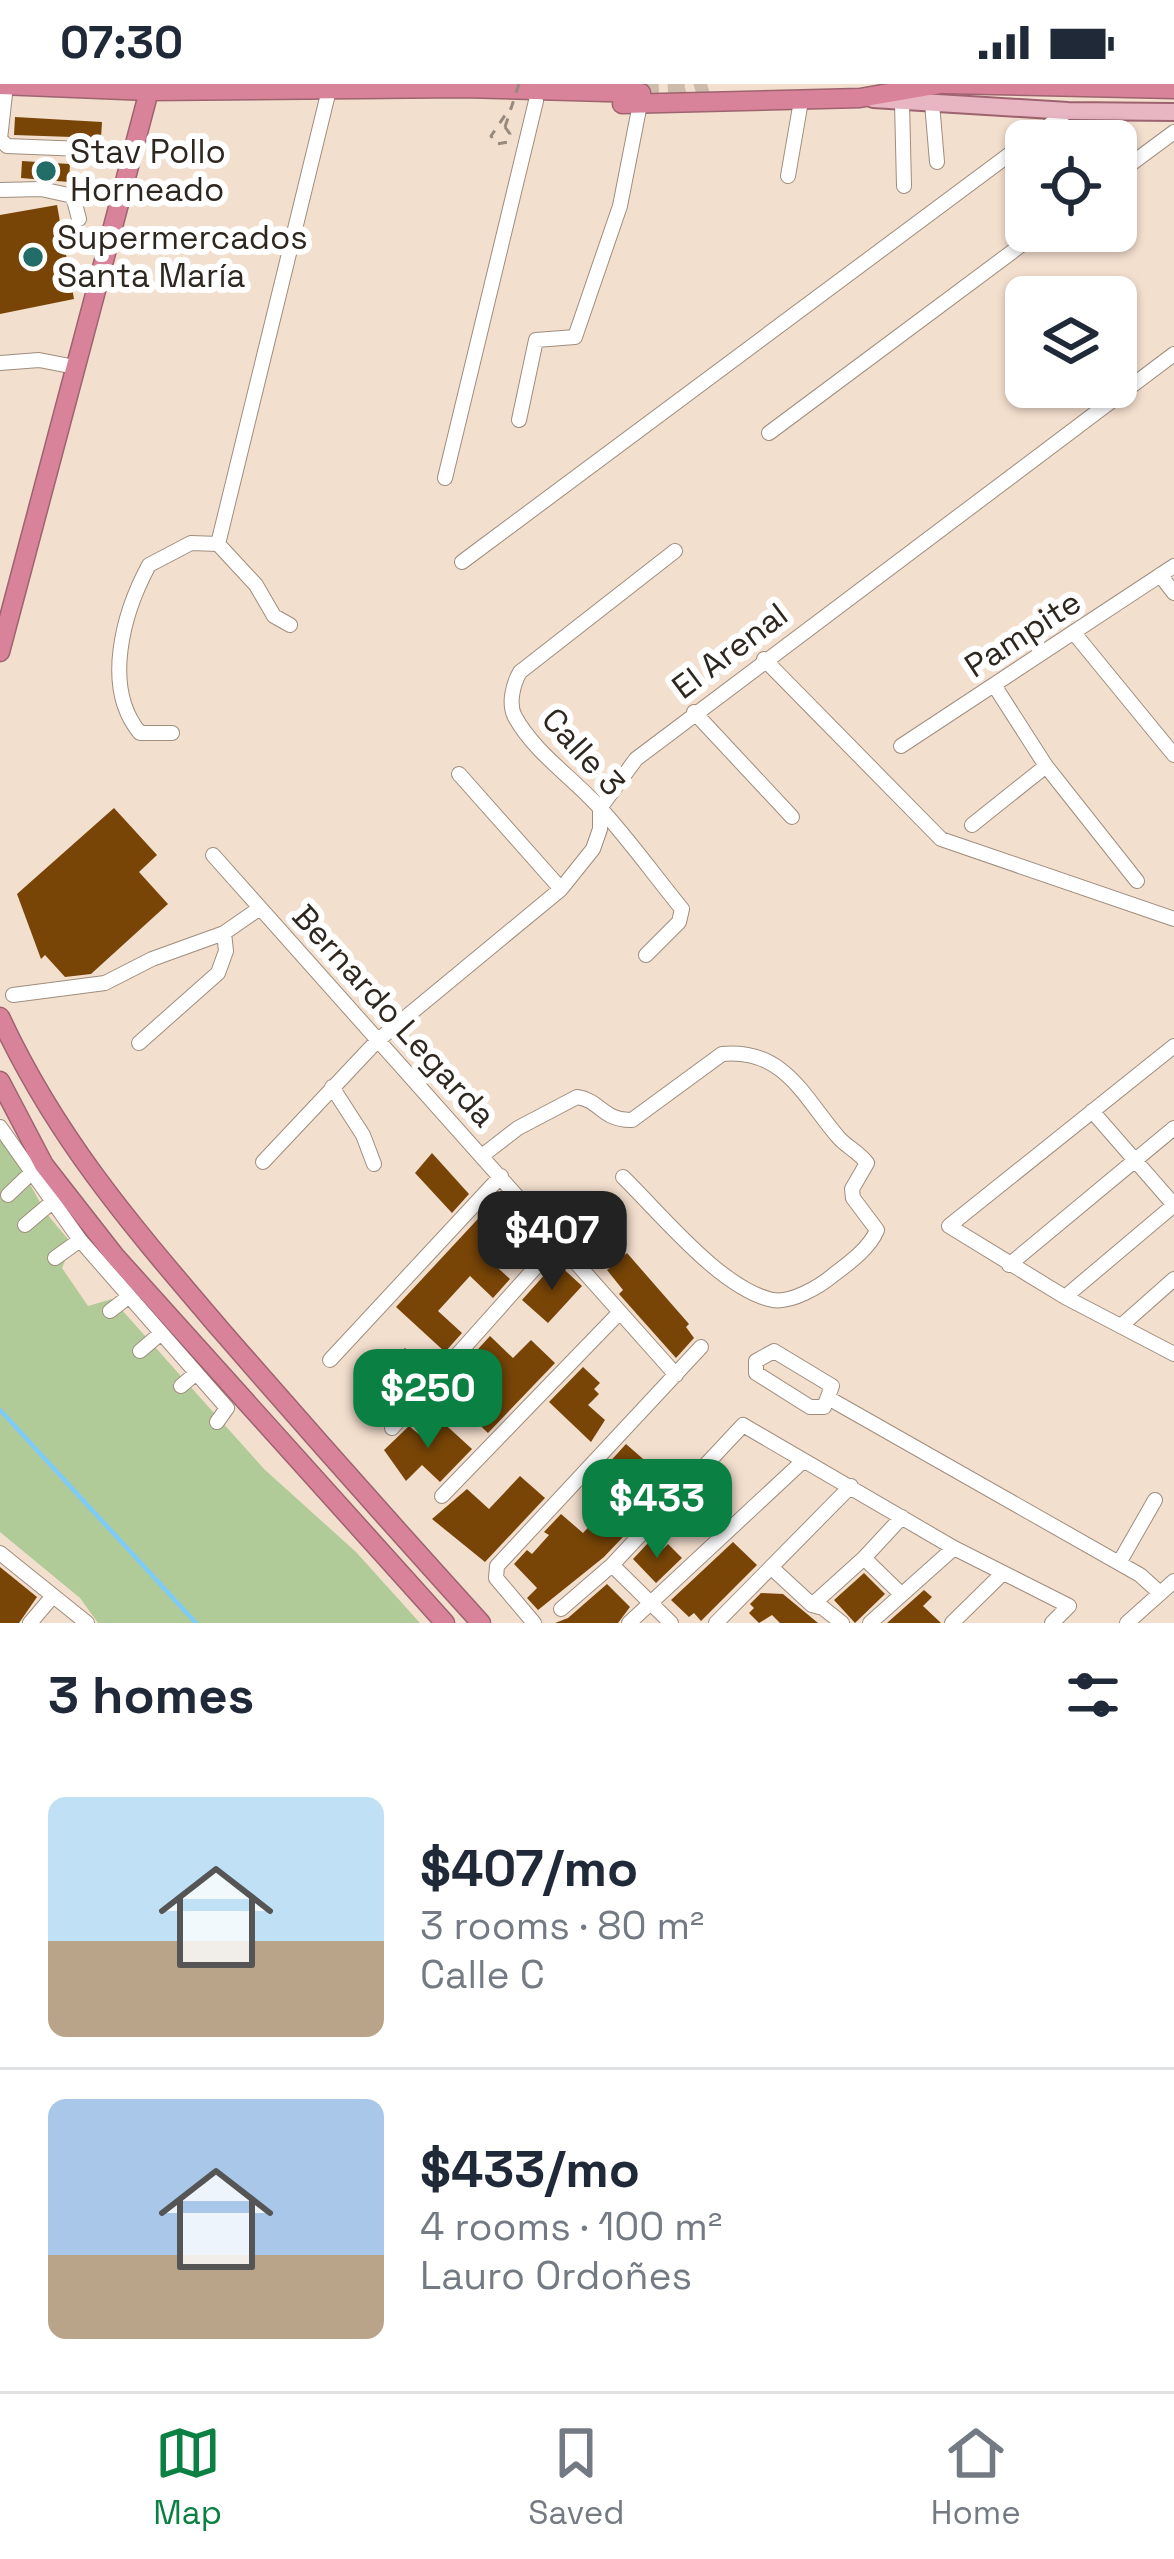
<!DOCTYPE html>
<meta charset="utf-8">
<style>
:root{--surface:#fff;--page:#f6f6f7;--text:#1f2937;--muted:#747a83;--line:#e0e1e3;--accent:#0b8043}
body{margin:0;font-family:"Space Grotesk",sans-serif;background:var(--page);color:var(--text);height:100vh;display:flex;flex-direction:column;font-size:45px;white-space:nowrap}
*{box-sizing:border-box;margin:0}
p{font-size:39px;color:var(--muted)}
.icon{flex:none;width:66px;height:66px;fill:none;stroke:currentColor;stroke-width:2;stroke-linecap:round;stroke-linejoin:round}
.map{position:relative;height:1539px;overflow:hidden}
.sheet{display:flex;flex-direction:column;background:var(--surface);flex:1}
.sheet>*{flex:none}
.buttons{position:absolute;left:1005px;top:36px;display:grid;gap:24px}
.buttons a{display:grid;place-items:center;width:132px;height:132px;border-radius:18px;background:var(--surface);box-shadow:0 3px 9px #0004;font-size:60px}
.price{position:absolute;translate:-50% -102px;padding:0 27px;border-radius:24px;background:var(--accent);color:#fff;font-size:39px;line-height:78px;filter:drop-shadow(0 3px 6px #0008)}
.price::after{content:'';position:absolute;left:50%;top:72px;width:36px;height:27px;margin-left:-18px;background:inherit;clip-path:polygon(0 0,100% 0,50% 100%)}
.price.selected{background:#222;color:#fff}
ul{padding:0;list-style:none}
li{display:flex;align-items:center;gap:36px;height:300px;padding:0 48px}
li+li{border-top:3px solid var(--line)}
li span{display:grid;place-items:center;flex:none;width:336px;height:240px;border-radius:18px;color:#555}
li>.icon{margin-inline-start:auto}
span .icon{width:144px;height:144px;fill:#fffc;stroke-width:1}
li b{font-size:51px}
h2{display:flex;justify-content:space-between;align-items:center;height:144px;padding:0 48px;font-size:51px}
.status{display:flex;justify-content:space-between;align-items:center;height:84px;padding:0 60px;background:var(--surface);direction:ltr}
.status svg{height:33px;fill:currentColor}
.dock{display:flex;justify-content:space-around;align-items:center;height:168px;border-top:3px solid var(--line);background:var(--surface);font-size:33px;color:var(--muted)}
.dock a{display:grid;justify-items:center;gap:6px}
.dock .selected{color:var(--accent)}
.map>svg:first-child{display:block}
.green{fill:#b0cb97}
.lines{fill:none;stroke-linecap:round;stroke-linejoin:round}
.stream{stroke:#7fcbf7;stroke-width:4.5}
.building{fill:#784507}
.highway-tunnel{stroke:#ccbaab;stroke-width:18;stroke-dasharray:18 9;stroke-linecap:butt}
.minor-casing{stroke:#9f8d7d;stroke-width:16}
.major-casing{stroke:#9d636f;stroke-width:20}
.highway-casing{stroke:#9d636f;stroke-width:21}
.path{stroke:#97897d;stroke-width:3;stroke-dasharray:9 9;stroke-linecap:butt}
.minor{stroke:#fff;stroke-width:14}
.major{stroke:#e8b5c2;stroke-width:16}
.highway{stroke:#d9839a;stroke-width:18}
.path-bridge{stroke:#97897d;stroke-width:3;stroke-dasharray:9 9;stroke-linecap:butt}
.poi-dot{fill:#226d68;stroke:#fff;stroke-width:4.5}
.labels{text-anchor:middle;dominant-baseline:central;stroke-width:12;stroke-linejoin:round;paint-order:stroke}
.poi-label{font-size:33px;fill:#2e2720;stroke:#fff;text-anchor:start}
.street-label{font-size:33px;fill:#2e2720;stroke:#fff}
</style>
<div class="status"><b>07:30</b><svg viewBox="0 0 49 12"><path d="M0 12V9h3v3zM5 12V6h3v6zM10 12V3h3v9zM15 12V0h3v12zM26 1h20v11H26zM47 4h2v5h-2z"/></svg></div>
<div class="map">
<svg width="1174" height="1539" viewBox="0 0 1174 1539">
<rect width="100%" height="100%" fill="#f3dfce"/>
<path class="green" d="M0,1047L46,1129L72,1160L62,1184L88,1222L112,1215L264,1385L356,1468L420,1539H98L80,1514L0,1448Z"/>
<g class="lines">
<path class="stream" d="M0,1326L196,1539"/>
</g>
<path class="building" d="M15,33L102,38L101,54L14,51Z
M22,77L70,80L69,98L21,94Z
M57,121L74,215L0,230V131Z
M114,724L157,771L139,788L168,820L91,890L65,893L45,871L41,875L17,810Z
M432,1069L469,1110L452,1129L415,1089Z
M580,1116L610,1153L586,1173L554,1137Z
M489,1123L511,1148L487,1174L510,1195L493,1214L470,1192L438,1227L462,1249L445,1268L396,1223Z
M627,1169L689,1240L686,1243L694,1254L676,1274L619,1210L623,1206L607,1186Z
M556,1178L582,1202L548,1239L522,1216Z
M490,1252L513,1274L531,1256L555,1279L488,1349L464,1326L481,1308L458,1287Z
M405,1264L428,1285L395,1320L371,1299Z
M583,1283L600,1299L594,1305L599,1310L588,1321L605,1336L591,1358L549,1318Z
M437,1333L472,1365L440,1398L422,1381L406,1397L384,1366L409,1342L420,1351Z
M626,1360L650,1381L654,1377L675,1398L604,1473L538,1526L527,1514L537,1504L514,1480L527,1466L532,1470L549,1451L544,1448L561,1430L583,1449L618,1412L596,1393Z
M520,1392L545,1414L485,1478L432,1435L467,1405L489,1425Z
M649,1458L658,1470L668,1460L682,1474L656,1499L633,1475Z
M733,1458L757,1481L701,1537L694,1529L689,1533L671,1516Z
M0,1483L37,1513L19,1539H0Z
M864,1489L885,1510L855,1539L834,1516Z
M607,1500L630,1523L618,1539H555L568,1534Z
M924,1506L932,1513L923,1522L941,1539H887Z
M761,1509L783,1510L818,1539H780L772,1531L759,1539L749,1529L754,1524L750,1520Z"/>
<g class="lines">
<path class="highway-tunnel" d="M641,9L685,7L707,0"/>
<defs>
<path id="minor" d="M902,18L904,102
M932,19L937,78
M0,55L7,62L133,67
M0,55L6,1
M1028,57L1068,27
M1116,91L1174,48
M788,92L801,17
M0,106L41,105L73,112L79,135
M0,279L39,276L75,283
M519,336L536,256L575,253L620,122L640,20
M769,349L1040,147
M445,394L536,17
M218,460L256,501L274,532L290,541
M462,478L1026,58
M1160,491L1174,509
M1074,549L1174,671
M764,575L941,755L1174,835
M994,601L1046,682L1137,797
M694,628L792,733
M172,649H140C102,604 123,529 149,481L191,459L218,460L329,6
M901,662L1174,482
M459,690L561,805
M972,741L1046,682
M213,771L676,1291
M646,871L679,838L682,825C654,791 628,754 599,723C572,693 535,669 515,633C508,620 513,600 520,588L675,467
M13,911L105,899L152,875L224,849L260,824
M139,959L218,889L226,867L224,849
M1174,962L949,1142L1065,1213L1174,1270
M332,1003L363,1051L374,1080
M1092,1027L1174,1121
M0,1043L80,1156L227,1324L217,1338
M483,1071L518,1044L577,1013C600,1016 603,1037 632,1036L722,970C785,964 804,1014 839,1054C847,1063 859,1068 867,1079L852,1105L853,1114L877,1146C870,1164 848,1180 832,1192C819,1203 791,1219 773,1216C722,1206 661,1130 623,1093
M263,1078L377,957L561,805L593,765L600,745V724L636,675L1174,270
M8,1111L30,1090
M25,1141L51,1119
M55,1174L80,1156
M1009,1181L1174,1044
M1065,1213L1174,1121
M110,1227L127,1214
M1122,1241L1174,1195
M140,1267L160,1250
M774,1267L832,1302L824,1323H810L756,1289V1277Z
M330,1276L501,1092
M181,1302L195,1290
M830,1315L1140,1491L1160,1509
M392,1344L559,1157
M442,1412L619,1229
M0,1469L87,1539
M864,1474L901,1510
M1119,1479L1155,1416
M612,1481L671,1539
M773,1485L812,1521L823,1524L842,1539
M812,1521L864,1474L902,1433
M561,1525L612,1481L743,1341L954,1464L1069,1522L1052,1539
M30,1539L53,1512
M534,1539L496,1494L497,1482L701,1263
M629,1539L802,1378
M716,1539L851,1402
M870,1539L954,1464
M952,1539L1003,1489
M1127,1539L1174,1497"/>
<path id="major" d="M873,15L1068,27L1174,28"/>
<path id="highway" d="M944,0L1174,5
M0,1L149,7L462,4L641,9
M622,20L860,14L941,0
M0,568L149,7
M0,933C57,1056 133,1143 220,1245C306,1344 393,1442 481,1539
M0,997L44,1081L115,1172L445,1539"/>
</defs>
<use href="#minor" class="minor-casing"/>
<use href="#major" class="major-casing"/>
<use href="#highway" class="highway-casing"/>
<path class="path" d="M505,43L510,50L508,58L496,60L491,52L510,24"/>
<use href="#minor" class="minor"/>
<use href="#major" class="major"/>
<use href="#highway" class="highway"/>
<path class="path-bridge" d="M505,43L519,0"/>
</g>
<g class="poi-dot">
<circle cx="46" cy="87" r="12"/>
<circle cx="33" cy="173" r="12"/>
</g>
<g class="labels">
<g class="poi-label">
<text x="70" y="68">Stav Pollo<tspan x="70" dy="38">Horneado</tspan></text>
<text x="57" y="154">Supermercados<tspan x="57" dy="38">Santa María</tspan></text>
</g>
<g class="street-label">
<text transform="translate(1023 550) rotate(-33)">Pampite</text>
<text transform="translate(730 567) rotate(-37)">El Arenal</text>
<text transform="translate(583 668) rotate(48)">Calle 3</text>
<text transform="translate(394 932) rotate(48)">Bernardo Legarda</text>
</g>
</g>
</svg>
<div class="buttons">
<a><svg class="icon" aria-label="locate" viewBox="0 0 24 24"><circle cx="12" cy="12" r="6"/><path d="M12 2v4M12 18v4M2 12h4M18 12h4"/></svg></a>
<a><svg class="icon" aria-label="layers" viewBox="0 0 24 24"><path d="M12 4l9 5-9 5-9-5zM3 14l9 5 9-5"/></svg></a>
</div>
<b class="price selected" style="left:552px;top:1209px">$407</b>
<b class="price" style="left:428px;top:1367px">$250</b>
<b class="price" style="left:657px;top:1477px">$433</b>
</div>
<section class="sheet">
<h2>3 homes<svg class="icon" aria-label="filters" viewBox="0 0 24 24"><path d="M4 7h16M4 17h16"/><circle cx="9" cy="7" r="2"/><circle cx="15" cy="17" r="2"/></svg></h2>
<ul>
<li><span style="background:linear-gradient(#bfe0f5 60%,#b9a48a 0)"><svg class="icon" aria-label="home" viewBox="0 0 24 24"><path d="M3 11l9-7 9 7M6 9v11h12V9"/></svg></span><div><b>$407/mo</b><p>3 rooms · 80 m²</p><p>Calle C</p></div></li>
<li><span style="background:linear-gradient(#a9c7e8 65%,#b9a48a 0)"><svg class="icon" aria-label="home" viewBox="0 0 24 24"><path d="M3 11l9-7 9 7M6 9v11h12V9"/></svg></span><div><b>$433/mo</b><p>4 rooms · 100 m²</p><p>Lauro Ordoñes</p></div></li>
</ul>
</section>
<nav class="dock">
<a class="selected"><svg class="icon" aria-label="map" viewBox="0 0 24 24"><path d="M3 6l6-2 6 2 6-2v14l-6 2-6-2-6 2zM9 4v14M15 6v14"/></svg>Map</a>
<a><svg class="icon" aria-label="saved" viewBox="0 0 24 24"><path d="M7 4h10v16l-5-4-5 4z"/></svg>Saved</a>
<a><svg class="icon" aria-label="home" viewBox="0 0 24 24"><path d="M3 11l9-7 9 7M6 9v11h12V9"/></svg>Home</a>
</nav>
